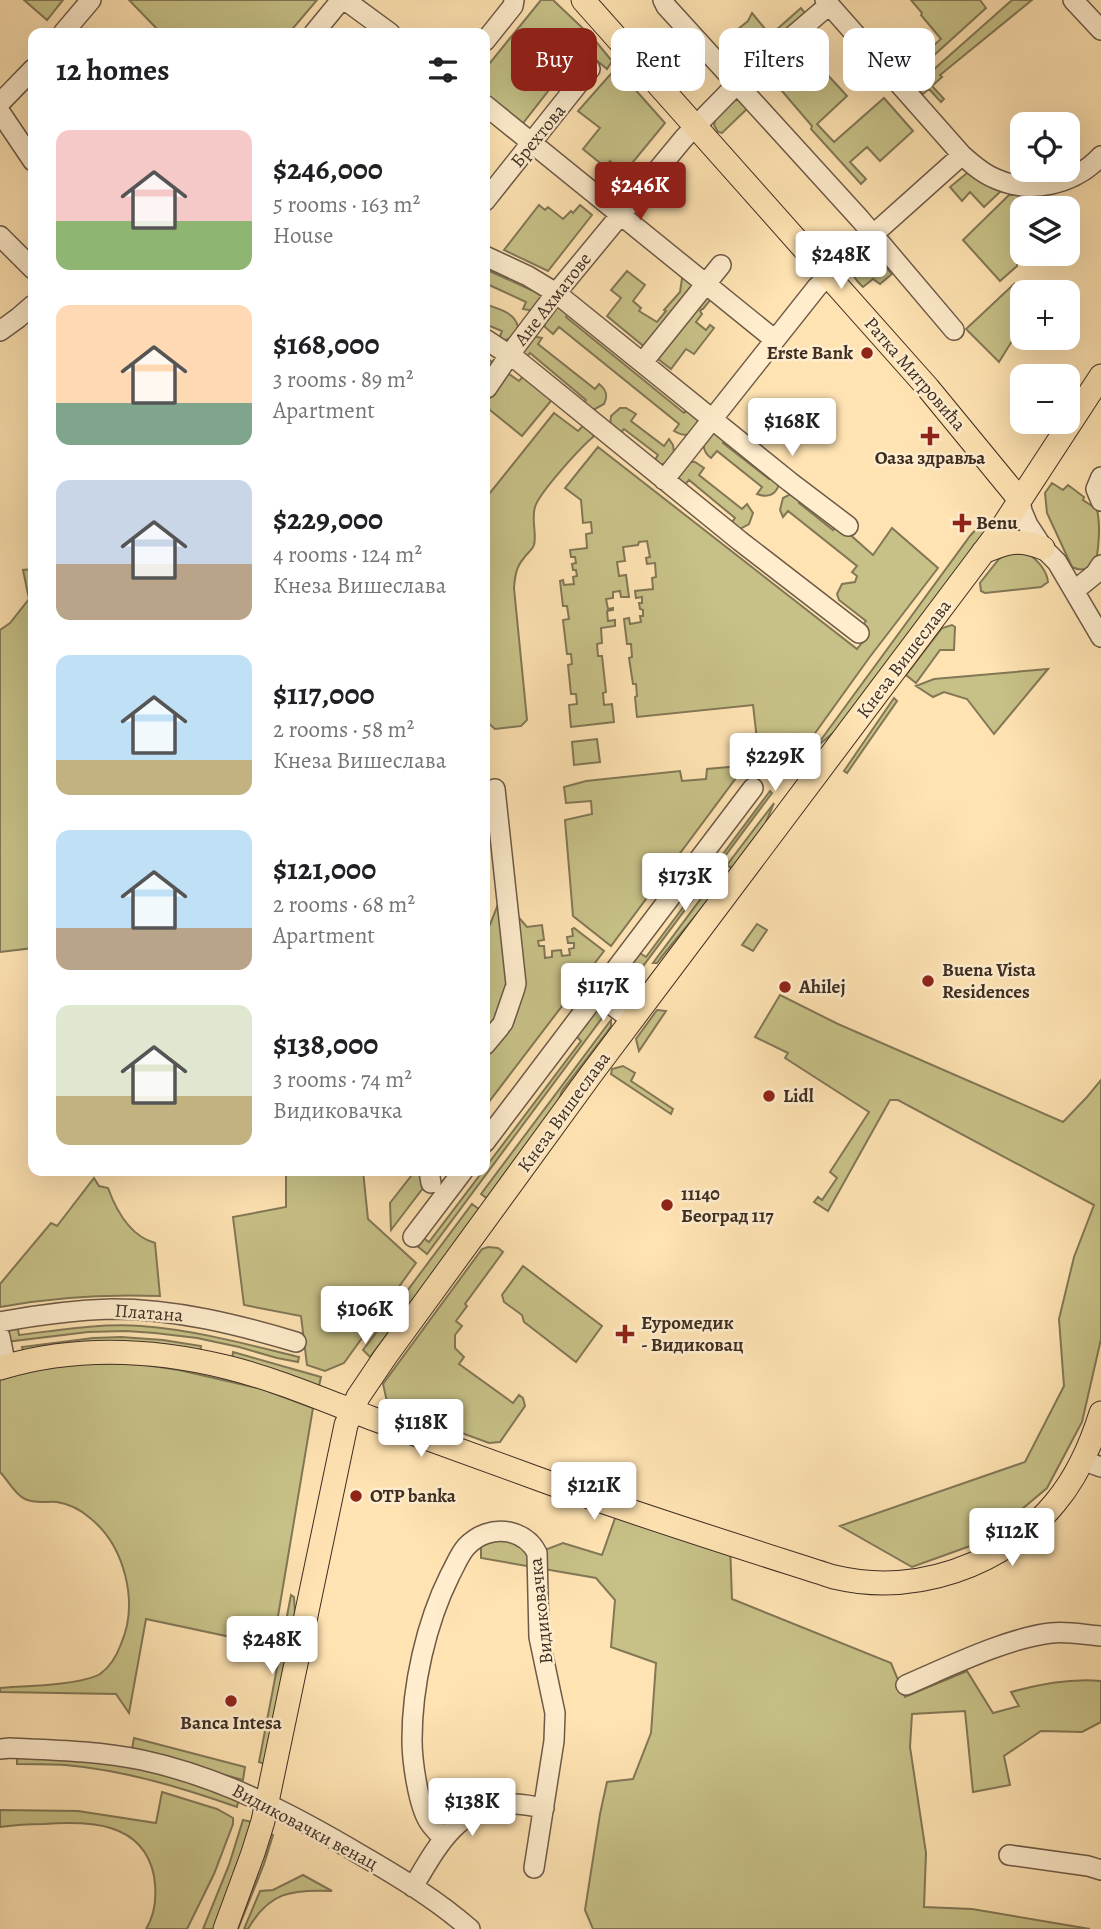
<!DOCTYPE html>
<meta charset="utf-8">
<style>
:root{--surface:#fff;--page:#f2f2f2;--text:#202124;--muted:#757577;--accent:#8f2418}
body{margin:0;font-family:Alegreya,serif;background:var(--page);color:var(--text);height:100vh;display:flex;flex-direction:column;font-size:26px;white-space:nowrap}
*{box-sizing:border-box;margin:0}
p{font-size:23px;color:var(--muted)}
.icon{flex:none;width:38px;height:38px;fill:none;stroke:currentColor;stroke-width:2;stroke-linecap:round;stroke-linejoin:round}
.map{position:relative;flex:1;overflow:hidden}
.side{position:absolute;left:28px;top:28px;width:462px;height:1148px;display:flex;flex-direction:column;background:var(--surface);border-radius:14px;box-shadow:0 7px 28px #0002}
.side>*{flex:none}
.banner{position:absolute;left:511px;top:28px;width:485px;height:63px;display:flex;gap:14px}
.fabs{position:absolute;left:1010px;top:112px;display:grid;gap:14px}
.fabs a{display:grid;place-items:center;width:70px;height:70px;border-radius:14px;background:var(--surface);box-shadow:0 7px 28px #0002;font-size:35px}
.price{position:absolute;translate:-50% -60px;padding:0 16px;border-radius:7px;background:#fff;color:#222;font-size:23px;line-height:46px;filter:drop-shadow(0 2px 4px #0008)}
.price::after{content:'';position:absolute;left:50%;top:42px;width:21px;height:16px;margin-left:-10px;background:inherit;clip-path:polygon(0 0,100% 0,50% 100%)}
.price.current{background:var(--accent);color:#fff}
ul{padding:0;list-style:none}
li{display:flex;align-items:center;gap:21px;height:175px;padding:0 28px}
li span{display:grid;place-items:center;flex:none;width:196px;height:140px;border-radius:14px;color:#555}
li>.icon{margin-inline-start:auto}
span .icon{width:84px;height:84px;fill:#fffc;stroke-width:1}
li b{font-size:30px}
h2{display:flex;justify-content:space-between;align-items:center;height:84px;padding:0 28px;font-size:30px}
.chip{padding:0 24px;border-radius:14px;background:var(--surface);box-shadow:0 7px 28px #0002;font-size:24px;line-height:63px}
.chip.current{background:var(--accent);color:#fff}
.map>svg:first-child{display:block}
.green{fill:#c7c187;stroke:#827756;stroke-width:2}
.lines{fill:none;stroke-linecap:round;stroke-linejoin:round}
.minor-casing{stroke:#6e5a48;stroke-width:22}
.major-casing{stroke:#3d2d24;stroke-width:25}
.minor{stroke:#ffedcd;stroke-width:19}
.major{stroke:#ffe3b2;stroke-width:23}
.poi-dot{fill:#8f2418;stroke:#ffedcd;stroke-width:2.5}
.labels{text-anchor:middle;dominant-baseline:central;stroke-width:5;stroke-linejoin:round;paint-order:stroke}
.street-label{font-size:19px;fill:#3d2d24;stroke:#ffedcd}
.poi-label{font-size:19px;font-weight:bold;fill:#3d2d24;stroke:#ffedcd;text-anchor:start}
</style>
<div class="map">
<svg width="1101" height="1929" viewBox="0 0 1101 1929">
<rect width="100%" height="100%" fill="#ffe3b2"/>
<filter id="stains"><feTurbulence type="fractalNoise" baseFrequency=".00286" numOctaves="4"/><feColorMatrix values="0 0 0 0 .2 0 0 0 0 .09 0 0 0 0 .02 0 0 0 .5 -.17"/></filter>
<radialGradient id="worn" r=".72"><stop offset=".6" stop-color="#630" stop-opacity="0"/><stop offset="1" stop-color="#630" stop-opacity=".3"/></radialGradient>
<path class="green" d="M24,0H63L47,20Z
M129,0H317L289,33H161Z
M541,0H553L591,36L520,127L485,98V69Z
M911,0H980L986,8L932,57L927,51L941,39L921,15L922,13Z
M1012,0H1032L940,75L942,77L932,86L944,99L941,102L929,89L923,94L915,86Z
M801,8L805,13L748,65L742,60Z
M752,13L766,30L739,55L723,35L729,31L733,33L748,21Z
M593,38L612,61L607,69L583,49Z
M803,48L847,96L817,124L834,142L884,98L913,131L880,161L867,147L850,162L866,179L861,184L811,129L812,126L770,77Z
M616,68L665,123L624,173L610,161L605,167L583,149L600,128L578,111Z
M736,98L743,99L750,106L722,133L718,132L714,125L716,116Z
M967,173L971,174L1002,190L984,207L970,192L962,201L950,187Z
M1009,195H1019L1017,266L1000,281L963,240Z
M539,205L545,210L548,207L563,219L571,211L573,213L580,205L592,215L548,271L504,250Z
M869,252L875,255L892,274L880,284L873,279L863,287C847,272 847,263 869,252Z
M485,269L531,290L535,284L544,294L534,311L523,309L526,302L485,283Z
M627,271L645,285L633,301L641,308L639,311L657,322L666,311L664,310L680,292L683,272L700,286L647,349L607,316L621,298L611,290Z
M1014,284L1016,297L1022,302V325L999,362L966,329Z
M704,292L712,298L703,309H702L700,311L702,314L696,322L706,330L710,325L714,328L694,354L686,349L671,369L653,355Z
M485,304C498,309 515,312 518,327L512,338L505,340L499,339L502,331L485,324Z
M561,306L570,311L566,317L684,413L689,408C692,411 696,413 698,417C700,422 698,424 695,428C689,437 683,436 674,431L679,424L559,327L553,334L545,327L544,321L551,308Z
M532,336L542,338L538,344L595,389L599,384C607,390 608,396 604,404L593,410L583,405L586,400L530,353L526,358L523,353Z
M485,357L519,381L527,372L555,396L522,436L485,406Z
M620,408H626L636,414L631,421L664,446L669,439L673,445L674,452L666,463L660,465L653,463L658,455L624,429L618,436L610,427L611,416Z
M554,413L578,431L586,423L594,431L593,437C580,448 539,493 535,507C531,520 537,533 534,545C532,551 527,553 524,558C516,567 515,576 514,588L527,720L521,726L495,729L487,722L485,704V499Z
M717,432L728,437L723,443L769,479L775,473L779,484C776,495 768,498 757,494L762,487L717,451L711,458C699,449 703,435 717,432Z
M598,447L857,649L868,635L860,629L866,621L839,600L837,594L842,584L855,582L857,576L852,572L857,566L788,511L783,517L780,510L783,498L793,493L803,496L799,503L833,530L838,524L873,555L892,528L938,568L869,658L790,768L759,757L753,705L637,717L635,697L637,696L636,684H633L629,658L632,657L631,644H627L624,619L629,618L630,624L641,622L640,616H643V610L640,609L639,603H642V597L636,598L635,591L653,589L652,578L656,577L655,563L647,564L646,558L650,557L647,541L639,542L638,545L623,547L625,561L617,562L619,576L626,575L629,597H621L620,591L613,592V598L606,599L608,609L613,608V610L607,611L608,621L615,620V626L601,628L602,643L597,644L598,656H602L606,692L603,693L604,705L612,704L614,722L571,727L569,705L577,704L576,694H571L568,665L572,664L571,654H567L563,620L569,619L567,606H563L560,581L563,580L564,585L574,584L573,577L577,576L576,570H573L572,564L576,563L575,557H571L570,550L587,548L586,534L592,533L591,522L583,523L581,500L565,488Z
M689,462H695L704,468L699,475L742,509L747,504L753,513L749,524L740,529L730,525L735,518L689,480L683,487L680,483L678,473Z
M1052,483L1063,490L1068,485L1084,497L1083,500L1092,506L1095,503C1101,519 1099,544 1096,562C1088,569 1082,572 1072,567L1047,513L1045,493Z
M981,524L991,525L839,728L815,748L970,536Z
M1009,553L1029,554C1038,561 1047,571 1048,582L1041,587L985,593L981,591L980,583L999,559Z
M33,569V948L0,952V630L10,623L29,599L23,570Z
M952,625L955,627L954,650H940L916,683L906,675L942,628Z
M1048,669L994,734L967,699L944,692L933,697L916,686L934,679Z
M894,698L897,701L847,773L844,771Z
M597,739L600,762L574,765L572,742Z
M751,765L750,776L742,770L611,946L573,916L565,820L592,814L591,801L566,803L564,787L586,781L680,771L682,781L706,779L707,769Z
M770,791L772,793L617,1001L614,997L610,986L635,950L646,957Z
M774,803L763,829L733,869L727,865Z
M720,873L727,878C704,907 679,934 657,963H653Z
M501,897L527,927L542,925L544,940L538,941L539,946H544L545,958L552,957V951L561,950L562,956L570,955L569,949L574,948V943H568L567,937L573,936L572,929L574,928L604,951L485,1107V933L487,932Z
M757,924L767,930L753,951L742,945Z
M780,995L838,1024L1063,1122L1087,1097L1101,1080V1339L1082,1422L1047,1488L984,1541L912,1567L840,1526L1025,1462L1064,1386L1059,1319L1074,1257L1094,1205L898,1100H890L828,1211L814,1202L818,1197L822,1200L837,1178L830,1172L869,1112L785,1058L788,1053L755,1037Z
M603,1008L608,1010L427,1254L416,1245L422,1237L429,1242L483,1171H485V1168L581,1041L576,1036L588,1023V1016L593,1009Z
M657,1010L666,1011L639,1051L636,1039Z
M611,1020V1026L607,1032L562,1091L558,1103L488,1199L481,1194Z
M623,1066L635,1073L631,1081L673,1109L671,1114L611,1074L612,1069Z
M286,1171H363L368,1219L416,1263L344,1363L325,1371L307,1365L301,1316L244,1305L233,1217L286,1207Z
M415,1171H436L391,1230L390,1203Z
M94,1178L99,1186L108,1188C116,1210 130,1236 155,1243L160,1296C105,1294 53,1297 0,1307V1284L51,1223L57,1226Z
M472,1204L480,1210L370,1357L363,1350Z
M488,1247L498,1248L503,1252L465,1304L467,1306L456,1321L462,1326L455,1335V1348L464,1357L459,1364L513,1403L519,1395L523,1398L525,1406L500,1442L489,1443L388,1406L383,1384L482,1249Z
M523,1266L602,1326L576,1362L524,1322L522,1315L504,1302L502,1295Z
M17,1324L19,1335C59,1330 101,1323 141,1326C195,1330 246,1344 299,1357L298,1362L277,1358L239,1347L197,1338L155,1333L126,1331L88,1332L5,1342V1335Z
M121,1337L163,1340L201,1346L200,1352L24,1354L22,1347L93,1338Z
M233,1352L321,1377L319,1386L232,1360Z
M132,1363L179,1370L262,1389L313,1408L273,1646L146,1619L129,1713L116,1694L0,1692V1688C24,1686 81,1685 100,1674C110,1667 117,1655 121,1644C139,1603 125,1546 90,1518C81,1510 69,1504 57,1502C47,1501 35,1504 25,1499C15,1495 8,1480 0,1472V1377L33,1368L78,1364Z
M619,1507L730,1543L732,1599L891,1663L905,1697L967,1671L993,1713L1019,1706L1011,1692C1040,1684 1070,1678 1101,1681V1722L1082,1732L1041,1731L1004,1756L1010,1785L973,1792L965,1711L912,1714L910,1747L926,1853L924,1907L972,1909L1090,1929H593L585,1910L600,1814L607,1782L633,1779L651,1733L656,1663L611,1647L615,1600L596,1578L481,1558V1535L495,1531L537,1553L563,1543L602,1555Z
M291,1595L294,1597L296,1632L268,1765L259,1762Z
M134,1738L245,1767L243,1780L132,1749Z
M17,1753L62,1755L163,1772L239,1798L237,1807C183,1788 124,1770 65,1765C49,1764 33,1764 17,1764Z
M162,1792L217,1809L233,1818V1824L214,1874L187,1929H146C156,1913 157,1895 154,1876C143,1821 88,1821 44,1824C29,1824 14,1825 0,1827V1810L78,1811L156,1823Z
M243,1820L252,1822L216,1929H203L229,1865Z
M267,1832L273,1835L264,1864L238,1929H232Z
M303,1875L332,1891C292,1889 269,1892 248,1929H244L260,1891L273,1890Z"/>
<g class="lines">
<defs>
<path id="minor" d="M345,0L390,33
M663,0L666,6L860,219L954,330
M825,0L962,155C972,164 982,173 994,178C1030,195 1074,185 1101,156
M1073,0L1101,30
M63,33L91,0
M314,33L341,0
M485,41L513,6L514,0
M0,103L33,69
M485,105L775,340
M0,112L33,161
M485,201L590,69
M0,236L33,269
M485,256L528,276L556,293L790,482L848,526
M0,331L18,318L33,305
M485,339L517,360L740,541L859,633
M643,362L721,265
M487,388L510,354L556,293L684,138L737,84L829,5
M1101,477L1096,489L1101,501
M664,480L817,287L838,266L962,155
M1020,500L1022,511L1028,525L1043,548L1057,562L1101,637
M1074,591L1095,574L1101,565
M495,789L516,984
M597,994L632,1020
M503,1023L515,988
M485,1045L500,1027
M485,1142L753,788
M429,1171L431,1183
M413,1237L463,1171
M0,1322C37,1315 75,1310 112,1309C175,1309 236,1324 296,1342
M0,1337L6,1366
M1082,1460L1101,1467
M906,1685C948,1667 1007,1638 1051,1633C1068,1631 1085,1635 1101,1636
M0,1749L10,1748C54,1750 99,1751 142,1760C221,1777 292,1814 361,1855C399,1877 437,1900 470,1929
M443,1838C438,1833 433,1828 429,1822C418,1805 412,1760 412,1740C412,1686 426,1623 450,1575C455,1566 459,1555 466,1547C477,1535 493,1529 509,1532C522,1535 531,1541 537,1553L539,1637L555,1713L554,1741L534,1868
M1009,1855L1088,1866L1101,1870
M413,1887C435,1850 457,1806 506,1804C519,1803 531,1806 544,1808"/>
<path id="major" d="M583,0L928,388L1020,500
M983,552C1007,542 1018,538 1043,548
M0,1368C73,1346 152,1349 226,1367C275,1379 324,1400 371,1418C426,1438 481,1458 536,1478C634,1514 734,1545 834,1577C914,1596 1002,1567 1055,1503C1077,1477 1091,1445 1101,1413
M225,1929L253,1853L263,1821L346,1425L358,1397L385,1357L592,1073L1003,526L1101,376"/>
</defs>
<use href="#minor" class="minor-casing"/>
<use href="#major" class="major-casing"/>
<use href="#minor" class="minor"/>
<use href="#major" class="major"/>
</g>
<g class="poi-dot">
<circle cx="867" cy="353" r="7"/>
<path d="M926.5 425.5h7v7h7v7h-7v7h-7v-7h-7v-7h7z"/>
<path d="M958.5 512.5h7v7h7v7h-7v7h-7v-7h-7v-7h7z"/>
<circle cx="928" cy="981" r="7"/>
<circle cx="785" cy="987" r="7"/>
<circle cx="769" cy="1096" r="7"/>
<circle cx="667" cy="1205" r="7"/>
<path d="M621.5 1323.5h7v7h7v7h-7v7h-7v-7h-7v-7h7z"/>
<circle cx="356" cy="1496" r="7"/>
<circle cx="231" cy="1701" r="7"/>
</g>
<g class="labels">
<g class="street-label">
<text transform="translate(538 136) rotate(-51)">Брехтова</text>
<text transform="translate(553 299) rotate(-52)">Ане Ахматове</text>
<text transform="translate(915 374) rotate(49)">Ратка Митровића</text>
<text transform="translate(904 659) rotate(-53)">Кнеза Вишеслава</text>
<text transform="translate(564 1112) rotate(-54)">Кнеза Вишеслава</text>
<text transform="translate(149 1313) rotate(4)">Платана</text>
<text transform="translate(541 1611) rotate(-96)">Видиковачка</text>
<text transform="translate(305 1827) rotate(28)">Видиковачки венац</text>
</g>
<g class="poi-label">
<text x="853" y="353" text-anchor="end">Erste Bank</text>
<text x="930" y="458" text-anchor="middle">Оаза здравља</text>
<text x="976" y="523">Benu</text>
<text x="942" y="970">Buena Vista<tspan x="942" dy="22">Residences</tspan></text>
<text x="799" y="987">Ahilej</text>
<text x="783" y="1096">Lidl</text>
<text x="681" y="1194">11140<tspan x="681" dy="22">Београд 117</tspan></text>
<text x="641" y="1323">Еуромедик<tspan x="641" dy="22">- Видиковац</tspan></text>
<text x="370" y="1496">OTP banka</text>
<text x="231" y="1723" text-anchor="middle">Banca Intesa</text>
</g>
</g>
<rect width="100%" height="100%" filter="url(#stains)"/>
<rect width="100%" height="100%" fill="url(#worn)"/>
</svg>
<div class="fabs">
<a><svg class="icon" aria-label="locate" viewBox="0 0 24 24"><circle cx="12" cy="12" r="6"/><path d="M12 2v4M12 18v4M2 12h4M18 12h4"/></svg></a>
<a><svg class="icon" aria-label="layers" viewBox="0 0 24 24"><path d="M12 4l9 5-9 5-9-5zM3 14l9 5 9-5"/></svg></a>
<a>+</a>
<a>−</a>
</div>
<b class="price current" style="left:640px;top:222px">$246K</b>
<b class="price" style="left:841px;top:291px">$248K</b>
<b class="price" style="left:792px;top:458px">$168K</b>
<b class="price" style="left:775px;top:793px">$229K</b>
<b class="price" style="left:685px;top:913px">$173K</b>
<b class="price" style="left:603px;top:1023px">$117K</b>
<b class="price" style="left:365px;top:1346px">$106K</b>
<b class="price" style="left:421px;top:1459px">$118K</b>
<b class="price" style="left:594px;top:1522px">$121K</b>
<b class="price" style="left:1012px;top:1568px">$112K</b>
<b class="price" style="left:272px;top:1676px">$248K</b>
<b class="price" style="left:472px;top:1838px">$138K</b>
<div class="banner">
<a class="chip current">Buy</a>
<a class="chip">Rent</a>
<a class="chip">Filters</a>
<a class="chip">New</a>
</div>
<section class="side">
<h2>12 homes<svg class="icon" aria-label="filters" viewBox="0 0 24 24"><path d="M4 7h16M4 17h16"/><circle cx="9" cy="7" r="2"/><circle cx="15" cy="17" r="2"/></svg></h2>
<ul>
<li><span style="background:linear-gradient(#f6c9c9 65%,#8fb573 0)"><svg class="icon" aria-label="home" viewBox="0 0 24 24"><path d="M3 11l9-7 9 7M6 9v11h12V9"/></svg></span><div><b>$246,000</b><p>5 rooms · 163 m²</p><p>House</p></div></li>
<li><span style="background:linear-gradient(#ffd9b3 70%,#7fa58c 0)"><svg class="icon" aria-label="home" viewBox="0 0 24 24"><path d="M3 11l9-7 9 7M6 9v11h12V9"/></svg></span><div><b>$168,000</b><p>3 rooms · 89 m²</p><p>Apartment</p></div></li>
<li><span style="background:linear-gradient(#c9d6e8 60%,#b9a48a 0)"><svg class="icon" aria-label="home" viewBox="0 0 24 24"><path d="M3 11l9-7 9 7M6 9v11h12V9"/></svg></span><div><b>$229,000</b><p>4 rooms · 124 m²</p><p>Кнеза Вишеслава</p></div></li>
<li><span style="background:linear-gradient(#bfe0f5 75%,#c2b280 0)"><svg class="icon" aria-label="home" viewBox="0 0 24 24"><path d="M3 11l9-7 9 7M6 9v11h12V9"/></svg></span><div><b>$117,000</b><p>2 rooms · 58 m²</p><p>Кнеза Вишеслава</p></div></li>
<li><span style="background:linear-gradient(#bfe0f5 70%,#b9a48a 0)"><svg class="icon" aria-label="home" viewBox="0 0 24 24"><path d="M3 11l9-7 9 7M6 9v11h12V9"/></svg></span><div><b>$121,000</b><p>2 rooms · 68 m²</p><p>Apartment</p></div></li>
<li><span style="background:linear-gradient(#dfe7d0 65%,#c2b280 0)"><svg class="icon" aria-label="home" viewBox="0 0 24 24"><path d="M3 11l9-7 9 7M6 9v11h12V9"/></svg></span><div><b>$138,000</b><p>3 rooms · 74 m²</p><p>Видиковачка</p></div></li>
</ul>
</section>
</div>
